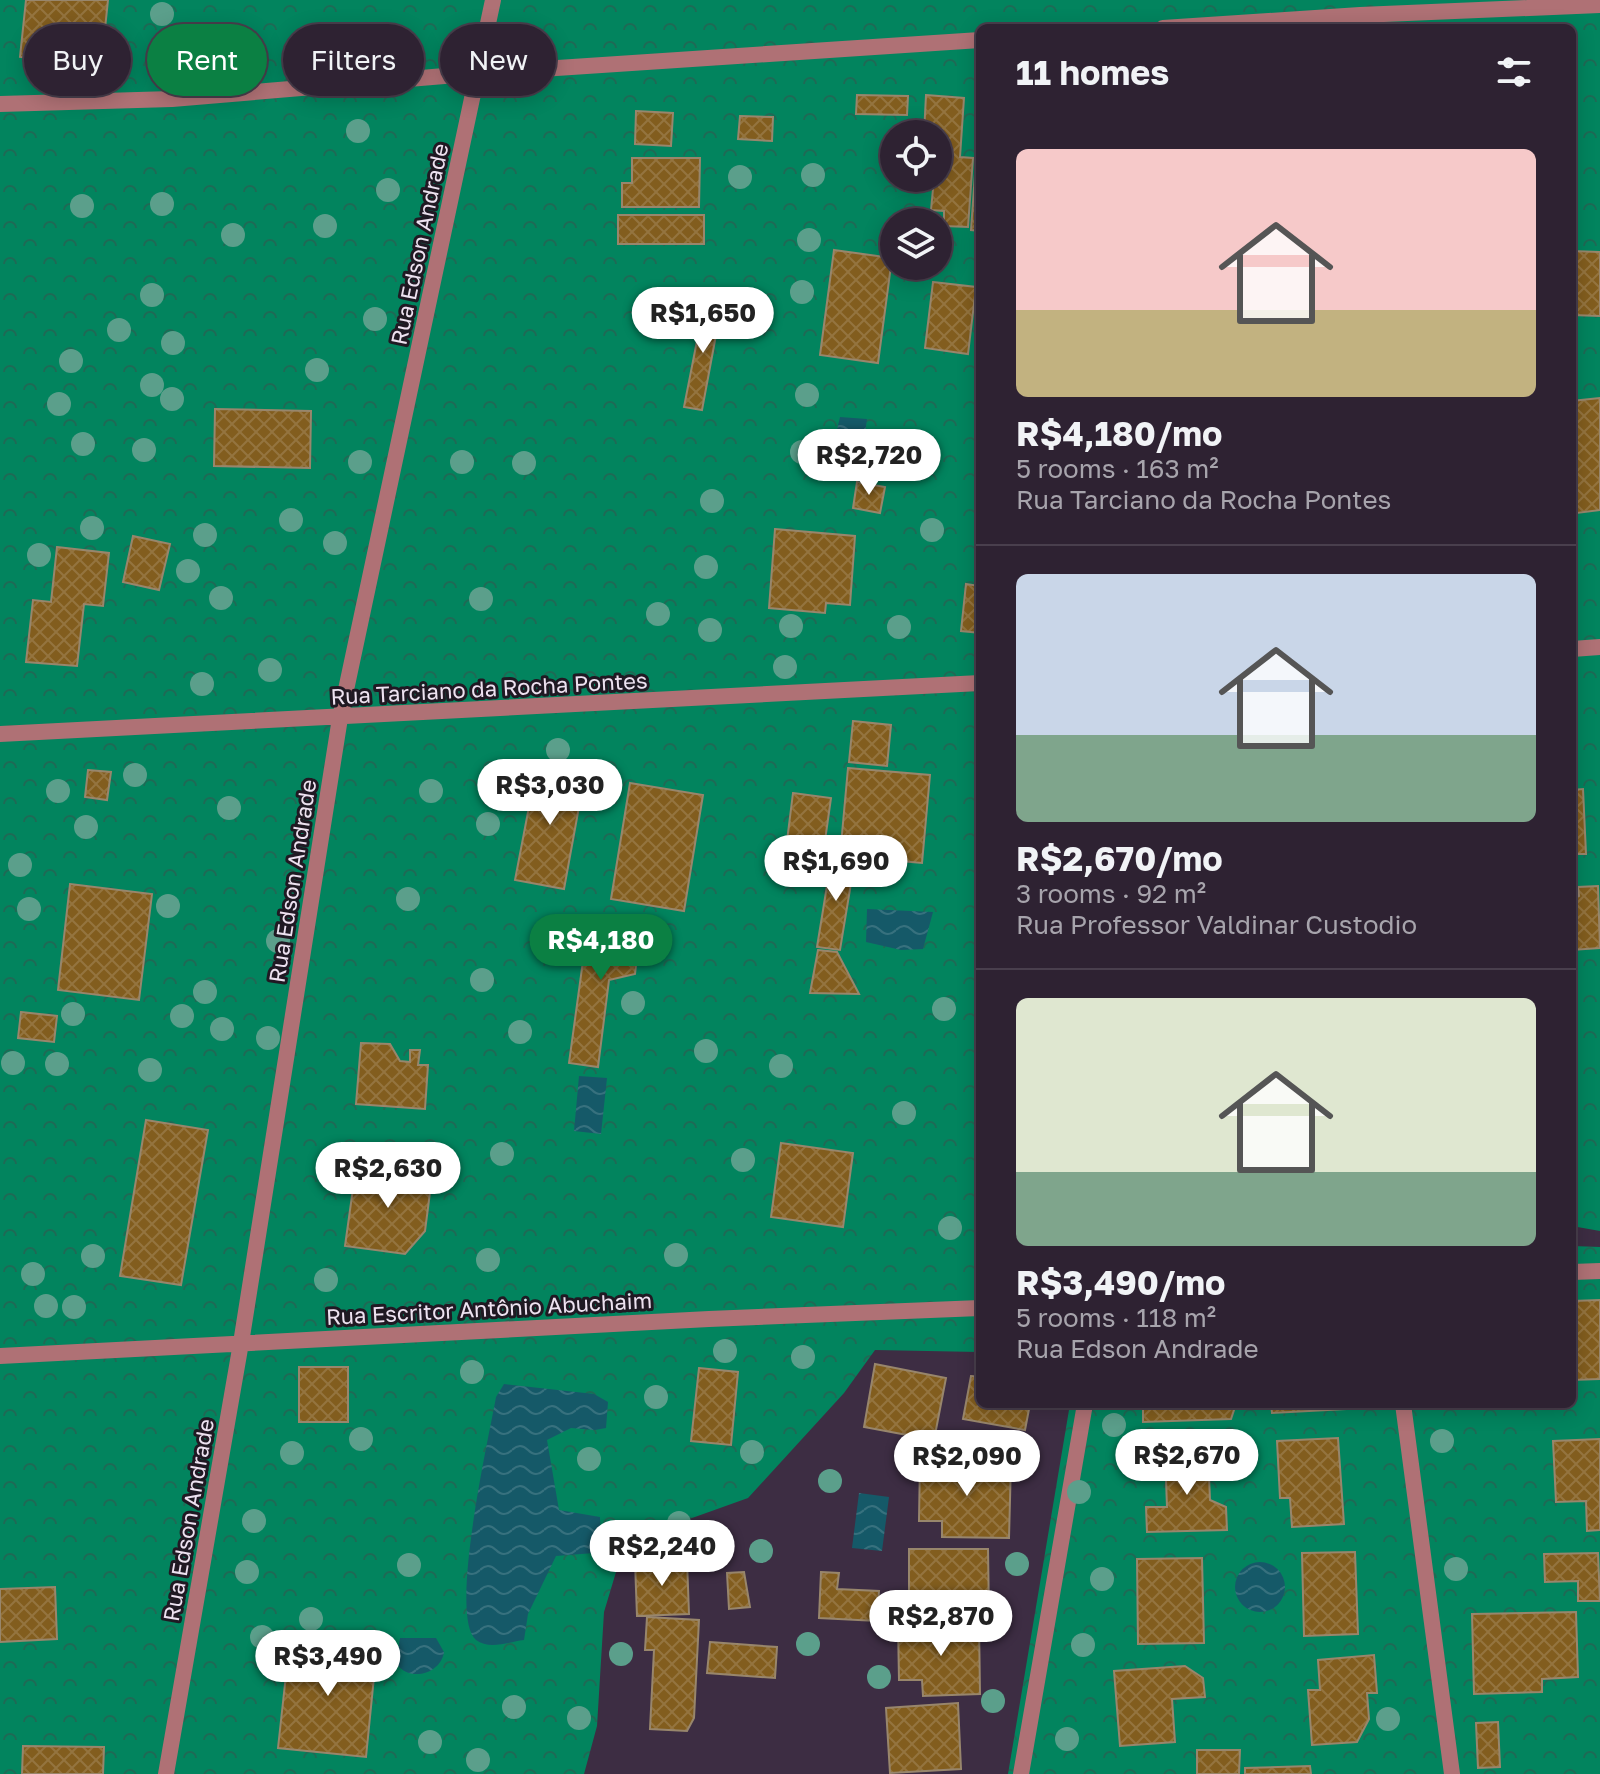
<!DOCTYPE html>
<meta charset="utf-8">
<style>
:root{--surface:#2e2232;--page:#362a3a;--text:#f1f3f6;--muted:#a7a4ac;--line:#493f4d;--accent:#0b8043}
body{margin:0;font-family:"Golos Text",sans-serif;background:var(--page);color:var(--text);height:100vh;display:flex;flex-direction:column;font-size:30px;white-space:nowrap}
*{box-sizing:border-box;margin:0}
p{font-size:26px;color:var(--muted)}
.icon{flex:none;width:44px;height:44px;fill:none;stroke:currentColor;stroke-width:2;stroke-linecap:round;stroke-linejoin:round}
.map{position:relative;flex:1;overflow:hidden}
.side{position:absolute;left:976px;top:24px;width:600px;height:1384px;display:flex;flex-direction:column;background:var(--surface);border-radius:12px;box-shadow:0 4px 20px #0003,0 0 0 2px var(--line)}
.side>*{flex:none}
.top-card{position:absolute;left:24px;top:24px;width:760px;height:72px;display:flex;gap:16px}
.fabs{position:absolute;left:880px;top:120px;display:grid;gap:16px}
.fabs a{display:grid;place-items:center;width:72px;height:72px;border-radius:50%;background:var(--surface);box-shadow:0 4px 20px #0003,0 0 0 2px var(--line);font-size:40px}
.price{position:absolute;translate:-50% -68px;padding:0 18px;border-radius:28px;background:#fff;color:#222;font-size:26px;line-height:52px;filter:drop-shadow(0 2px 4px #0008)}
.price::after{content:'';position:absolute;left:50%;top:48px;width:24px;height:18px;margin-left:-12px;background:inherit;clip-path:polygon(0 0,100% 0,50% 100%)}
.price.selected{background:var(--accent);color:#fff}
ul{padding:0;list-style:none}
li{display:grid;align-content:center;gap:16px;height:424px;padding:0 40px}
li+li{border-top:2px solid var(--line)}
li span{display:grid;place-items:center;height:248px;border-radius:12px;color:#555}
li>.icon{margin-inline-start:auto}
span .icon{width:144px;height:144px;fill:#fffc;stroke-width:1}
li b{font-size:34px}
h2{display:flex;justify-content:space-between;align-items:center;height:96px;padding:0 40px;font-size:34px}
.chip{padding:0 28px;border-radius:36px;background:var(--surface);box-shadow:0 4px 20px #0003,0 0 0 2px var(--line);font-size:28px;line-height:72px}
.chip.selected{background:var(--accent);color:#fff}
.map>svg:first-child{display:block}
.forest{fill:url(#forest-crowns);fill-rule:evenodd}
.water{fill:url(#water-waves)}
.building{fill:url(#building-cross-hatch);stroke:#98866c;stroke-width:2}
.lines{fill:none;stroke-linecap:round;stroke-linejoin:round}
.street{stroke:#af7175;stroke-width:16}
.tree{fill:#5b9f8b}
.labels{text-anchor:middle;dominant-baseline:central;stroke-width:6;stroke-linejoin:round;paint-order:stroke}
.street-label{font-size:22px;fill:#ede2f0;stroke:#201923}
</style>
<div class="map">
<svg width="1600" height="1774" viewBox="0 0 1600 1774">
<defs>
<pattern id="forest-crowns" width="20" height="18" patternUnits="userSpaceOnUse" patternTransform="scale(2)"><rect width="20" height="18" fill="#02845e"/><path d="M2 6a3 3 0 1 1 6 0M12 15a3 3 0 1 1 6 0" fill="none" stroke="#1e6a55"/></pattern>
<pattern id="water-waves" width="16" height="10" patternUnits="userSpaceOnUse" patternTransform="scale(2)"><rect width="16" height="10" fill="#155968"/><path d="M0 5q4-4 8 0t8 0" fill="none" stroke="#37717e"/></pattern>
<pattern id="building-cross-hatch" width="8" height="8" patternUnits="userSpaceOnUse" patternTransform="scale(2)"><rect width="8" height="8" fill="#825d1e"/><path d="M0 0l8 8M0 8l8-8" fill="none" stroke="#94743f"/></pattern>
</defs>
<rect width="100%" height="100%" fill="#3d2d43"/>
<path class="forest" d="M0,0H1600V1231L1572,1226V28H980V1352L875,1350L844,1393L748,1498L625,1542L604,1612L597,1726L584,1774H0ZM894,134H938V178H894ZM894,222H938V266H894Z
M1572,1246L1600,1247V1774H1008L1070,1404H1572Z"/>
<path class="water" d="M840,417L867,419L861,462L831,455Z
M867,909L933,912L923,949L901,950L866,942Z
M579,1076L607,1078L601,1134L574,1131Z
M504,1384L594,1394L608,1402L606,1428L595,1430L571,1428L547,1440L559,1510L600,1517L601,1543L594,1553L556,1556L528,1614L524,1640C509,1642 489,1650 476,1640C448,1616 489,1437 496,1397Z
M859,1493L889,1497L882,1551L852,1548Z
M1235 1587a25 25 0 1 1 50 0a25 25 0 1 1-50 0Z
M400,1638H436L444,1652C441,1674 409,1683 396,1663Z"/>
<path class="building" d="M26,0H108L101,67L20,57Z
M857,95L908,96L907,115L856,114Z
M926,95L964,98L960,157L973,158L968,227L944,226V211L931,210L933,189L920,188L921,178H938V134H924Z
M636,111L673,113L671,146L635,144Z
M740,116L773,117L772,141L738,139Z
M977,146H980V231L971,230Z
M632,158H700L699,207H622V183H632Z
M618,215H704V244H618Z
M834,250L892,258L878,363L820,355Z
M1572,251L1600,252V316L1572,315Z
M933,282L976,287L968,354L925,348Z
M705,300L722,303L702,410L684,407Z
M1600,398V510L1577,513L1572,470V401Z
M215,409L311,411L310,468L214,466Z
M857,482L885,487L880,513L853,508Z
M775,529L855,536L850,605L826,603L825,613L769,608Z
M133,536L170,544L159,590L123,582Z
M57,547L109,553L103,606L84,604L77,666L26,662L33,600L51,602Z
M966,584L980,586V633L961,631Z
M1572,712H1576L1577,762L1572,763Z
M853,721L891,725L887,766L849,762Z
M537,765L585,774L564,889L515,880Z
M848,768L930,775L922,863L840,856Z
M88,770L111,772L107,800L85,797Z
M630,783L703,795L684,911L611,899Z
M1583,789L1586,854H1572V790Z
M793,793L831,798L822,862L785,857Z
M832,855L855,859L840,950L817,947Z
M70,884L152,894L139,1000L58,990Z
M1598,886L1600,948L1572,950V910H1575V898L1579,896L1578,887Z
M589,917L641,923L635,974L609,980L598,1067L569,1063Z
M818,950L837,952L859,994L810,993Z
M21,1012L57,1016L54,1042L18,1038Z
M361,1043L390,1044L400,1061L410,1062V1050H420L418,1065H428L425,1109L356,1104Z
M146,1120L208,1130L181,1285L120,1276Z
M781,1143L853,1153L843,1227L771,1217Z
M356,1167L432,1177L425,1231L405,1254L345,1246Z
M1600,1300V1379L1572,1380V1301Z
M875,1364L946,1378L934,1440L864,1427Z
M299,1367H348V1422H299Z
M699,1368L738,1372L731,1445L691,1441Z
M971,1376L980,1377V1404H1030L1025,1430L963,1419Z
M1143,1404H1236L1231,1419L1143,1422Z
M1271,1404H1346V1409L1272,1413Z
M1338,1438L1344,1524L1292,1527L1290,1498H1280L1277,1441Z
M1600,1439V1530L1587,1531L1586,1501L1556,1502L1553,1441Z
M1208,1451L1210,1500L1226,1507L1227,1530L1147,1532L1146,1507H1167L1165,1452Z
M920,1461L1011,1462L1009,1538L942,1537V1521H919Z
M699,1524L715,1526L713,1549L697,1548Z
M909,1549H988L989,1615L909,1616Z
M1355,1552L1358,1634L1304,1636L1302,1553Z
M1598,1553L1600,1601H1578V1581L1545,1582L1544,1554Z
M1202,1558L1204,1643L1138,1644L1137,1559Z
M687,1560L689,1614L637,1616L635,1562Z
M744,1572L750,1607L729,1609L727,1573Z
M821,1572L839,1573L837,1589L879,1591L877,1621L819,1618Z
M55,1587L57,1639L0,1642V1589Z
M1576,1612L1578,1677L1542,1679V1692L1474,1694L1472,1614Z
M647,1617L699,1620L694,1718L687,1731L650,1729L654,1650H645Z
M979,1623L980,1694L923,1696L922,1680H899L898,1625Z
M290,1638L377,1647L366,1757L278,1748Z
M710,1642L777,1647L775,1678L707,1673Z
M1374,1655L1377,1693H1367L1369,1719L1357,1742L1312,1745L1308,1690H1320L1318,1660Z
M1185,1666L1203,1678L1205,1697L1172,1699L1175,1742L1120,1746L1114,1671Z
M958,1703L961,1769L890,1773L886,1708Z
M1498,1722L1500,1767L1478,1768L1476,1723Z
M23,1746L104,1747L103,1774H22Z
M1197,1750H1240L1239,1774H1197Z
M1310,1766L1311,1774H1245V1768Z"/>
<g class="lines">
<path class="street" d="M1163,28L1360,15L1600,5
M0,104L172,99L480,73L980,40
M1572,649L1600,647
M0,734L980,683
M1572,1272L1600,1271
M0,1356L709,1319L980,1308
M1403,1404L1452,1774
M166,1774L241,1343L340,718L493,0
M1021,1774L1085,1404"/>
</g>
<g class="tree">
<circle cx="162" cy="14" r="12"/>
<circle cx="358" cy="131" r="12"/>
<circle cx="813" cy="175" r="12"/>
<circle cx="740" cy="177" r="12"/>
<circle cx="388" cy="190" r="12"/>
<circle cx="162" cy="204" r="12"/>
<circle cx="82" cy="206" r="12"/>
<circle cx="325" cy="226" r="12"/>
<circle cx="233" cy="235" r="12"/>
<circle cx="809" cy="240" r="12"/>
<circle cx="802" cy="292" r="12"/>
<circle cx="152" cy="295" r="12"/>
<circle cx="375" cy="319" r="12"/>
<circle cx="119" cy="330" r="12"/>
<circle cx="173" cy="343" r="12"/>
<circle cx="71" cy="361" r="12"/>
<circle cx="317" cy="370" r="12"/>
<circle cx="152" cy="385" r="12"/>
<circle cx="807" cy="395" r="12"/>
<circle cx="172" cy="399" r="12"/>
<circle cx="59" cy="404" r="12"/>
<circle cx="83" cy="444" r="12"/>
<circle cx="887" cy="448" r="12"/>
<circle cx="144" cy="450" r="12"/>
<circle cx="802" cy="452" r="12"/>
<circle cx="360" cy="462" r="12"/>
<circle cx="462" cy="462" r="12"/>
<circle cx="524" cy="463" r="12"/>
<circle cx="712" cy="501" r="12"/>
<circle cx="291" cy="520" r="12"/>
<circle cx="92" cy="528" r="12"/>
<circle cx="932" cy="530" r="12"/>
<circle cx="205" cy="535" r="12"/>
<circle cx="335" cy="543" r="12"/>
<circle cx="39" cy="555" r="12"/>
<circle cx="706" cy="567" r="12"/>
<circle cx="188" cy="571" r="12"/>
<circle cx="221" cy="598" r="12"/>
<circle cx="481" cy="599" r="12"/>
<circle cx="658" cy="614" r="12"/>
<circle cx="791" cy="626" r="12"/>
<circle cx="899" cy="627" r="12"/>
<circle cx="710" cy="630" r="12"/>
<circle cx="785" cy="667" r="12"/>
<circle cx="270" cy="670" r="12"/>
<circle cx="202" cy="684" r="12"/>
<circle cx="558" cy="750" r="12"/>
<circle cx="135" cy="775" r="12"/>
<circle cx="58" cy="791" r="12"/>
<circle cx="431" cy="791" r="12"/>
<circle cx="229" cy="808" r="12"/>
<circle cx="488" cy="824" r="12"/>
<circle cx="86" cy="827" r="12"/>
<circle cx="20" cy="865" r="12"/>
<circle cx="408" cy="899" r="12"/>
<circle cx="168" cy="906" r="12"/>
<circle cx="29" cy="909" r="12"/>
<circle cx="278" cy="941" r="12"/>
<circle cx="482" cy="980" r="12"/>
<circle cx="205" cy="992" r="12"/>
<circle cx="633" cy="1003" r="12"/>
<circle cx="944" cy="1009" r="12"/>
<circle cx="73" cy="1014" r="12"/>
<circle cx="182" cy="1016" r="12"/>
<circle cx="222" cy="1029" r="12"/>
<circle cx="520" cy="1032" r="12"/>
<circle cx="268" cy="1038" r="12"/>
<circle cx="706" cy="1051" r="12"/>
<circle cx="13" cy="1063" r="12"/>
<circle cx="57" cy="1064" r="12"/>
<circle cx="781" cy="1066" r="12"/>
<circle cx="150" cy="1070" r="12"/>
<circle cx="904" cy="1113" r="12"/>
<circle cx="351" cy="1154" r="12"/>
<circle cx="502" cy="1154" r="12"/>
<circle cx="743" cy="1160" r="12"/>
<circle cx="950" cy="1228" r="12"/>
<circle cx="676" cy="1255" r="12"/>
<circle cx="93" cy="1256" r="12"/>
<circle cx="488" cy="1260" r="12"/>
<circle cx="33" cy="1274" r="12"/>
<circle cx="326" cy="1280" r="12"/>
<circle cx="46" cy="1306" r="12"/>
<circle cx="74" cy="1307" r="12"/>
<circle cx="725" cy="1351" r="12"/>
<circle cx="803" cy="1357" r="12"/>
<circle cx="472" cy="1372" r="12"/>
<circle cx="656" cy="1397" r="12"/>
<circle cx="1114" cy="1425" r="12"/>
<circle cx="361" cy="1439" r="12"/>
<circle cx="1442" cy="1441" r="12"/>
<circle cx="752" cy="1452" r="12"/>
<circle cx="292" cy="1453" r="12"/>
<circle cx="589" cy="1459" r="12"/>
<circle cx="830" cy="1481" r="12"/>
<circle cx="1079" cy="1492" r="12"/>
<circle cx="254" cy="1521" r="12"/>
<circle cx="679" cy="1523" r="12"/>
<circle cx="761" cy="1551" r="12"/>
<circle cx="1017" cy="1564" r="12"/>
<circle cx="409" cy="1565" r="12"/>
<circle cx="1456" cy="1569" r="12"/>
<circle cx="247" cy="1572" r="12"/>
<circle cx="1102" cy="1579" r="12"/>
<circle cx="311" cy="1619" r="12"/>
<circle cx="262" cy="1637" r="12"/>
<circle cx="808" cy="1644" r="12"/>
<circle cx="1083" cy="1645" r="12"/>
<circle cx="621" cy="1654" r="12"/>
<circle cx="879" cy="1677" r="12"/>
<circle cx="993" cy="1701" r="12"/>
<circle cx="514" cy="1707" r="12"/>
<circle cx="579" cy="1718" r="12"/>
<circle cx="1388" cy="1719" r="12"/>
<circle cx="1067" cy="1739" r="12"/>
<circle cx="430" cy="1742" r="12"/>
<circle cx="478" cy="1760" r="12"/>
</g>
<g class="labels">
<g class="street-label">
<text transform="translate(419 244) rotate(-78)">Rua Edson Andrade</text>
<text transform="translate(489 688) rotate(-3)">Rua Tarciano da Rocha Pontes</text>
<text transform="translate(292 881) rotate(-81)">Rua Edson Andrade</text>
<text transform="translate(489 1308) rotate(-3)">Rua Escritor Antônio Abuchaim</text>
<text transform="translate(188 1520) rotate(-80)">Rua Edson Andrade</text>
</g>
</g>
</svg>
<div class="fabs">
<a><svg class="icon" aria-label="locate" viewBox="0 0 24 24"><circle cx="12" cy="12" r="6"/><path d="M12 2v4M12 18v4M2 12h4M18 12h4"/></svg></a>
<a><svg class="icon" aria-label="layers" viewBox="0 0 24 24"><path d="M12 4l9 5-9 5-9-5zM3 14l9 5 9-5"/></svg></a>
</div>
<b class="price" style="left:703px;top:355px">R$1,650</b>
<b class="price" style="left:869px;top:497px">R$2,720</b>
<b class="price" style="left:550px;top:827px">R$3,030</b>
<b class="price" style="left:836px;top:903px">R$1,690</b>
<b class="price selected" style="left:601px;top:982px">R$4,180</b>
<b class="price" style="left:388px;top:1210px">R$2,630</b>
<b class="price" style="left:1187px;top:1497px">R$2,670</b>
<b class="price" style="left:967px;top:1498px">R$2,090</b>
<b class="price" style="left:662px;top:1588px">R$2,240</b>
<b class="price" style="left:941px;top:1658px">R$2,870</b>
<b class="price" style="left:328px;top:1698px">R$3,490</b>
<div class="top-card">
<a class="chip">Buy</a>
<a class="chip selected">Rent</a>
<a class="chip">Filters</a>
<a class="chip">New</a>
</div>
<section class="side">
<h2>11 homes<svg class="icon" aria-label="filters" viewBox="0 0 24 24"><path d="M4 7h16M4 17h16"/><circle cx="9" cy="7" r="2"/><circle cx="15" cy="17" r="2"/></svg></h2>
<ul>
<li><span style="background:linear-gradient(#f6c9c9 65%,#c2b280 0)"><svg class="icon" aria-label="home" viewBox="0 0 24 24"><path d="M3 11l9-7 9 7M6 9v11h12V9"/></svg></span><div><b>R$4,180/mo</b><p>5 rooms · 163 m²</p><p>Rua Tarciano da Rocha Pontes</p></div></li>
<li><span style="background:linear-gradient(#c9d6e8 65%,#7fa58c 0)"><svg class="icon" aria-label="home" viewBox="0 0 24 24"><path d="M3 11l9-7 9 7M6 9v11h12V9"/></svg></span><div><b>R$2,670/mo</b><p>3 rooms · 92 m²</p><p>Rua Professor Valdinar Custodio</p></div></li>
<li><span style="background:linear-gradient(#dfe7d0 70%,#7fa58c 0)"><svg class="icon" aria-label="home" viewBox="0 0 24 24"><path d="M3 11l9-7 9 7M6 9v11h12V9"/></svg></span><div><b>R$3,490/mo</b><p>5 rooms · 118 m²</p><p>Rua Edson Andrade</p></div></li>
</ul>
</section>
</div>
